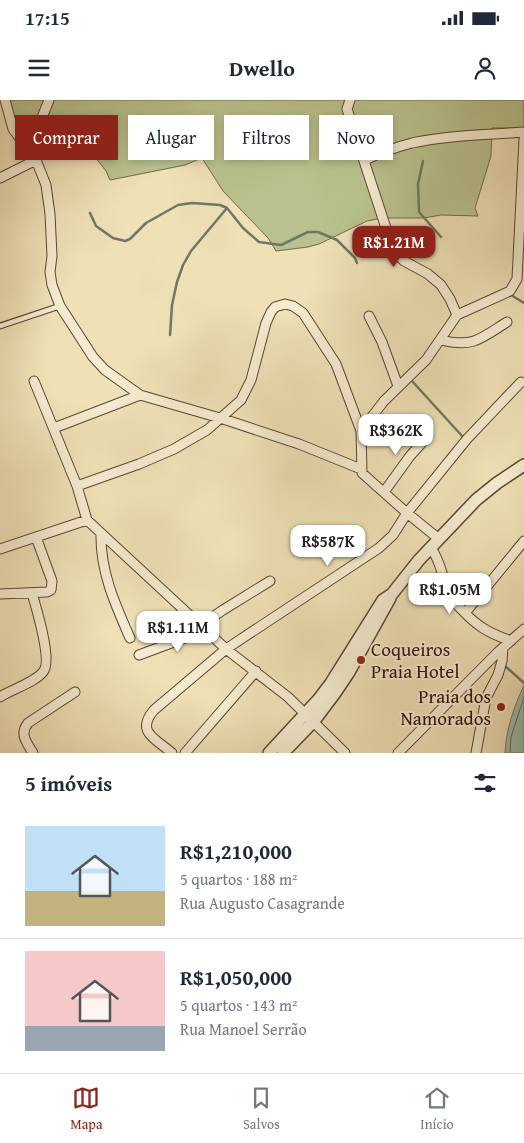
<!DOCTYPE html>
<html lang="pt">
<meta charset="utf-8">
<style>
:root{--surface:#fff;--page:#f2f2f3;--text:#1f2937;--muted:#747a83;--line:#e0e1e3;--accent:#8f2418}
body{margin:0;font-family:"Gentium Book Plus",serif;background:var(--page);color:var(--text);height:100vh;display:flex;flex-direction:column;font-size:19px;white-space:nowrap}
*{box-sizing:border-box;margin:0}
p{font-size:16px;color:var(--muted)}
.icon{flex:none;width:28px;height:28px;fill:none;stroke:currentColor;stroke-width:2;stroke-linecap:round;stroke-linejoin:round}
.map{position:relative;height:653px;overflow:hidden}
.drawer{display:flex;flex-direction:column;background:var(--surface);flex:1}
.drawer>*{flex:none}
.hud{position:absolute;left:15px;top:15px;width:495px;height:45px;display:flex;gap:10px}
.price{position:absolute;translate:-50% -42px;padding:0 11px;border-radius:10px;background:#fff;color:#222;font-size:16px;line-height:32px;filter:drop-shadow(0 1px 2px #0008)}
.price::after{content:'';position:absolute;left:50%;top:30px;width:15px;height:11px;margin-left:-8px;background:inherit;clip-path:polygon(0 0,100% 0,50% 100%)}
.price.selected{background:var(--accent);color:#fff}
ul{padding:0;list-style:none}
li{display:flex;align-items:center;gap:15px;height:125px;padding:0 25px}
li+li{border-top:1px solid var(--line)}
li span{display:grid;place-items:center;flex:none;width:140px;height:100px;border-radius:0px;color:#555}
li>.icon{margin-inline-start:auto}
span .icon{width:60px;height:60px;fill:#fffc;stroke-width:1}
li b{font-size:21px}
h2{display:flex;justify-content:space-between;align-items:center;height:60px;padding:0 25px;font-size:21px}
.pill{padding:0 18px;border-radius:0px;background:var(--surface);box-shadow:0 2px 8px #0003;font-size:18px;line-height:45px}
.pill.selected{background:var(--accent);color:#fff}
.status{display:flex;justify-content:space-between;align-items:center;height:35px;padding:0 25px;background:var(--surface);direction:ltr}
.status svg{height:14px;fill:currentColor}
header{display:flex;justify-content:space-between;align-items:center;height:65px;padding:0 25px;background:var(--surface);font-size:22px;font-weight:700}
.tab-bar{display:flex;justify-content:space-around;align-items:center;height:70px;border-top:1px solid var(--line);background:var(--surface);font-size:14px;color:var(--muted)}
.tab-bar a{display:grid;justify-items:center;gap:2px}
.tab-bar .selected{color:var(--accent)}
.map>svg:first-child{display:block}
.green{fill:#b9c28e;stroke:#736a4a}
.water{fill:#9abdac;stroke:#6e7869}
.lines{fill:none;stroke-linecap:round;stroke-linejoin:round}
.shore{stroke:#646758;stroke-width:1}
.stream{stroke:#6e7869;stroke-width:2.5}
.service-casing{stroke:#5e4531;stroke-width:7}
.minor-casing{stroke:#5e4531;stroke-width:11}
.tertiary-casing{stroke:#5e4531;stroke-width:14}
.service{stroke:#f5ebd0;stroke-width:4.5}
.minor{stroke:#f5ebd0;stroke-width:9}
.tertiary{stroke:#f5ebd0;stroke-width:11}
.poi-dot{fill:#8f2418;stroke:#f5ebd0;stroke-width:2}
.labels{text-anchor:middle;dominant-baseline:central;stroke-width:4;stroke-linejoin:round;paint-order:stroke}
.poi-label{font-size:19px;fill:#2d1105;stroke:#f5ebd0;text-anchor:start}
</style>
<div class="status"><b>17:15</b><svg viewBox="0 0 49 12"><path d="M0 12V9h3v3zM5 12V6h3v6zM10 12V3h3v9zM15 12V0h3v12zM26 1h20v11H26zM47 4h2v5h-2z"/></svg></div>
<header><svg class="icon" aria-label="menu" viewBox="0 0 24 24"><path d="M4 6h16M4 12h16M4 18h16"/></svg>Dwello<svg class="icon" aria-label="person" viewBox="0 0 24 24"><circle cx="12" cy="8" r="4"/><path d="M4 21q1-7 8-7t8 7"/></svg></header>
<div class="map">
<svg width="524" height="653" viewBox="0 0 524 653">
<rect width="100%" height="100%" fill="#efe0b6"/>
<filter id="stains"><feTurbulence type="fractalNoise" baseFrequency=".004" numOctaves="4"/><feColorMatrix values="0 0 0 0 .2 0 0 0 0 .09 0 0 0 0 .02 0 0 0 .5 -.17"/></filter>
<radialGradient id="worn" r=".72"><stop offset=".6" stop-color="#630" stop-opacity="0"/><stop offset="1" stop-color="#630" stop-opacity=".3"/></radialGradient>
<path class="green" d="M7,0H524V28H492L491,56L475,108L478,116L441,115L424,118H383L367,121L319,144L308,147L276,151L268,138L223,91L202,58L185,65L110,80L106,71L71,26L22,49Z"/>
<path class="water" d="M524,585V653H505C506,629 514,607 524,585Z"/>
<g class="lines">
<path class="shore" d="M510,653L511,637L524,597"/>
<path class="stream" d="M423,61L418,84L419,112L441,137
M90,113L96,126L113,138L125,141L130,139L146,123L178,105L192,103L220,105L227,108L243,128L259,142L281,145L308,132H318L337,140L355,158L357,163
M511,195L524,203
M170,235L172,205L177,182L183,165L191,151L227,108
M412,281L463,337
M505,566L524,583"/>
<defs>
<path id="service" d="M0,226L60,206"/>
<path id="minor" d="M5,0L13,29L36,60L46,85L50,114L52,156L50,172L52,185L60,206L93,257L105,270L140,295
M350,0L347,9L386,128L396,153L404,161L428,174L441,185L450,199L457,215L426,260L384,301L361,331
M29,50L49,0
M365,60C380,53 396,47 412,43C448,35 487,35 524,32
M0,78L36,60
M457,215L510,191L517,179L524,39
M369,216L382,242L398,286
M441,240C473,248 480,239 507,222
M34,281L77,386L87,420L226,549L288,597L345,653
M54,328L140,295L220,318L299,344L361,369
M77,386L139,364L174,349L207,330L241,300L251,280L266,223L271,212L275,207L285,204L293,206L303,213L336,264L361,331L362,373L407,413L439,439
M384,392L410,356L428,336
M101,433C100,471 115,504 130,538
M431,448C442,464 441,474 448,491C451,498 456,504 462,510C478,527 489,533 511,541
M0,449L87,420
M0,494L47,492L51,490L52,481L36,437
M465,513L524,441
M139,555L190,536L201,525L223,510L270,481
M0,597C12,589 34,583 43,572C53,561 36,508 32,493
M33,653C27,643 19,634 28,623L75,592
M172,653C156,639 135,632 154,610L226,549L379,448L393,435L407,413L467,339L521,282
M185,653L256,571
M398,653L498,552L524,529
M476,653L486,598L498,575L502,561L503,548"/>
<path id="tertiary" d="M269,653L318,600L331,583L383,500L392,494L419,460L476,400L497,383L524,365
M283,653L314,621L335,593L349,572L390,498"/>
</defs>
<use href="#service" class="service-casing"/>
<use href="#minor" class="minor-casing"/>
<use href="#tertiary" class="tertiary-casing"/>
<use href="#service" class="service"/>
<use href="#minor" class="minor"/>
<use href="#tertiary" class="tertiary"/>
</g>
<g class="poi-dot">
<circle cx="361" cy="560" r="5"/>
<circle cx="501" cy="607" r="5"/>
</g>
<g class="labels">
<g class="poi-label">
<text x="371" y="549">Coqueiros<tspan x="371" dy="22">Praia Hotel</tspan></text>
<text x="491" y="596" text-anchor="end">Praia dos<tspan x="491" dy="22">Namorados</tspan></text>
</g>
</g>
<rect width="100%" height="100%" filter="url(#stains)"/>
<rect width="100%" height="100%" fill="url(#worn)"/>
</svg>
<b class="price selected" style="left:394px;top:168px">R$1.21M</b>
<b class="price" style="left:396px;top:356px">R$362K</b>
<b class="price" style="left:328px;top:467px">R$587K</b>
<b class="price" style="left:450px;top:515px">R$1.05M</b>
<b class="price" style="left:178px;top:553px">R$1.11M</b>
<div class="hud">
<a class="pill selected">Comprar</a>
<a class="pill">Alugar</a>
<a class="pill">Filtros</a>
<a class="pill">Novo</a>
</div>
</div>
<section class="drawer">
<h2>5 imóveis<svg class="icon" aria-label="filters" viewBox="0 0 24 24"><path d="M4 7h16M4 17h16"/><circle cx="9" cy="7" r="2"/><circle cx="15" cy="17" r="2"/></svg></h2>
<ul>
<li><span style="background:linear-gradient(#bfe0f5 65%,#c2b280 0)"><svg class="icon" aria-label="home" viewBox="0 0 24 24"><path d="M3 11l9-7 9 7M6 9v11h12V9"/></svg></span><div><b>R$1,210,000</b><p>5 quartos · 188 m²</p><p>Rua Augusto Casagrande</p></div></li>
<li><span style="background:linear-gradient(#f6c9c9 75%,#9aa5b1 0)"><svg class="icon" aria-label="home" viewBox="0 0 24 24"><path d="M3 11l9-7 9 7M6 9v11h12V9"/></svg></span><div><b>R$1,050,000</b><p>5 quartos · 143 m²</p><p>Rua Manoel Serrão</p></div></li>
</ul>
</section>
<nav class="tab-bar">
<a class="selected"><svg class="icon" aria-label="map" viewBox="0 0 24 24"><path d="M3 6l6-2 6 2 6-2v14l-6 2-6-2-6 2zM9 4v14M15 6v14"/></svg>Mapa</a>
<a><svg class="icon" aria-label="saved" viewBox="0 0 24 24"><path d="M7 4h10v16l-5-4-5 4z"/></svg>Salvos</a>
<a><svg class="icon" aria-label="home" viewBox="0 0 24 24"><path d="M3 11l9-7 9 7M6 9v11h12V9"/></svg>Início</a>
</nav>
